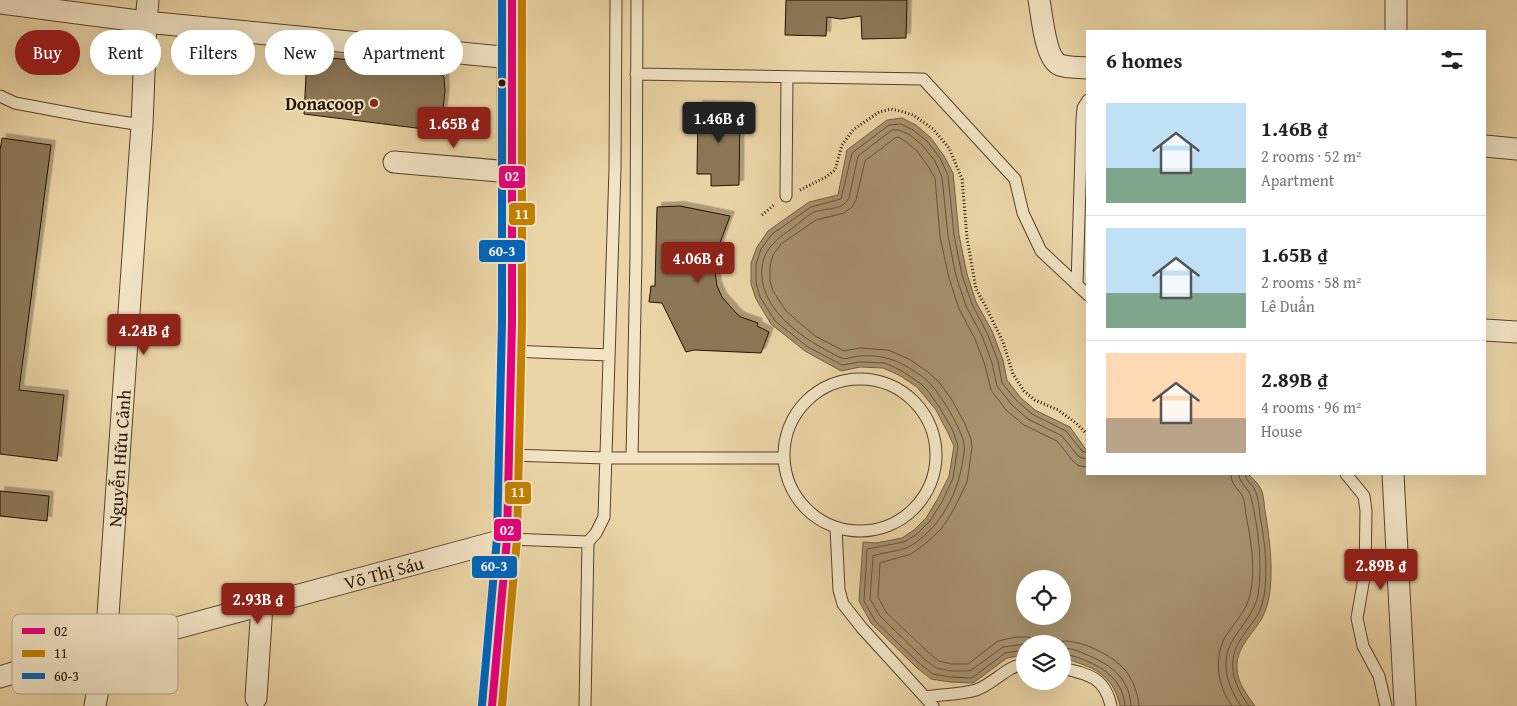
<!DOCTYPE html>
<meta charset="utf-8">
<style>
:root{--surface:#fff;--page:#f2f2f2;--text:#222;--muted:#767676;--line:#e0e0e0;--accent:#8f2418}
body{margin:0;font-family:"Gentium Book Plus",serif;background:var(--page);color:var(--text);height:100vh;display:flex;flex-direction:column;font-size:19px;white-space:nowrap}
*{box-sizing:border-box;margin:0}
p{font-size:16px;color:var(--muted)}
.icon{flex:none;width:28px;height:28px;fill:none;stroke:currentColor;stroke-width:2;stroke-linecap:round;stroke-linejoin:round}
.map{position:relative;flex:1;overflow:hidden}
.drawer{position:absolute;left:1086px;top:30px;width:400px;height:445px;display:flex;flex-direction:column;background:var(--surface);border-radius:0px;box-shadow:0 5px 20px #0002}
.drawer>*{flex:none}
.top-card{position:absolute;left:15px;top:30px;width:475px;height:45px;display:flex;gap:10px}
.fabs{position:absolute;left:1016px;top:570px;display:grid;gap:10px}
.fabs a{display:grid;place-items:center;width:55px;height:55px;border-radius:50%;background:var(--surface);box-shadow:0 5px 20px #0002;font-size:25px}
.price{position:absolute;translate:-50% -42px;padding:0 11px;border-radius:5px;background:var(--accent);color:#fff;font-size:16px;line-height:32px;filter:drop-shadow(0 1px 2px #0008)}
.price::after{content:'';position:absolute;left:50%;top:30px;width:15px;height:11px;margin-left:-8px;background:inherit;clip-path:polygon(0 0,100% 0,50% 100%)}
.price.on{background:#222;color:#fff}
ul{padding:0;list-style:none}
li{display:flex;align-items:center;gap:15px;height:125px;padding:0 20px}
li+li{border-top:1px solid var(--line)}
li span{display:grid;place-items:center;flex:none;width:140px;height:100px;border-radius:0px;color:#555}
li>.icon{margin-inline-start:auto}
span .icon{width:60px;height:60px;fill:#fffc;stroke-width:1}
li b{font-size:21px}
h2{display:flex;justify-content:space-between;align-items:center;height:60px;padding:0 20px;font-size:21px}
.tag{padding:0 18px;border-radius:22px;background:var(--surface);box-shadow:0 5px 20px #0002;font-size:18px;line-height:45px}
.tag.on{background:var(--accent);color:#fff}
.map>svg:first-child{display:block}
.water{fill:#a8926e;stroke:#745e42;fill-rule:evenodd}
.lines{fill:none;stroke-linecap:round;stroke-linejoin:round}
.shore{stroke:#665238;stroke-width:1}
.building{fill:#8c7757;stroke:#251101;filter:url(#shadow)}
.service-casing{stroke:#56422a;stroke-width:13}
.minor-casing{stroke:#56422a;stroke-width:23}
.primary-casing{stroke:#251101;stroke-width:29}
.path{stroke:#251101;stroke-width:3;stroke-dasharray:1 2.5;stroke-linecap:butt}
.service{stroke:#f2e4c5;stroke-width:11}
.minor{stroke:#f2e4c5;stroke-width:21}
.primary{stroke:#ebd5a6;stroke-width:28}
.bus-1-casing{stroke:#f2e4c5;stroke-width:11}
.bus-2-casing{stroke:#f2e4c5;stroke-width:11}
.bus-3-casing{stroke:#f2e4c5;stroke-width:11}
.bus-1{stroke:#e5007d;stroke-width:8}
.bus-2{stroke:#c28100;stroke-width:8}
.bus-3{stroke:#0065bd;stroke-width:8}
.bus-dot{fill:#251101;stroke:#f2e4c5;stroke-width:2}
.poi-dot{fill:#8f2418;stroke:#f2e4c5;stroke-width:2}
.labels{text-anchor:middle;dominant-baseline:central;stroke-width:4;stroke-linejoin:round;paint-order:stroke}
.poi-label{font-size:18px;font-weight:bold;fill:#251101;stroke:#f2e4c5;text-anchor:end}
.street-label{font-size:18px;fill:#251101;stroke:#f2e4c5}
.key{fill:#f2e4c5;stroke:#b4a58a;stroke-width:1}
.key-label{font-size:14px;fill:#251101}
.line-badge{stroke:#f2e4c5;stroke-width:2}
.badge-label{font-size:14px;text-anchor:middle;font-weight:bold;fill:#fff}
</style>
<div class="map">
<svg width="1517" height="706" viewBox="0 0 1517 706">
<defs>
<filter id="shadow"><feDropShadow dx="4.5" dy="-4.5" stdDeviation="0" flood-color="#0004"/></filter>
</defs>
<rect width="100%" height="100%" fill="#ebd5a6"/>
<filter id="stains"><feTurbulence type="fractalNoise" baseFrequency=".004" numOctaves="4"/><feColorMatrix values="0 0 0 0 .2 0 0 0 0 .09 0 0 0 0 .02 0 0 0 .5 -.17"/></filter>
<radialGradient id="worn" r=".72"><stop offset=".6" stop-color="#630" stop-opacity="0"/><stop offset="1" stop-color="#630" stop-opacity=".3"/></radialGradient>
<path class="water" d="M902,118L916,125L931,138L944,156L953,173L959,235L967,274L976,302L992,331L1003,360L1007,380L1021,398L1035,410L1070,427L1087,451L1088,474H1248C1252,478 1258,483 1261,489C1264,495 1264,505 1265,511C1270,540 1277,591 1262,618C1253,634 1236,647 1237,668C1237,682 1247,695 1255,706H1120C1113,673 1092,667 1063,658L1062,644H1025V655L1007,658L973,683L950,682L931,679L916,667L871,623L859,601L863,542L876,543L902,538L914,530L926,518L937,500L949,476L954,446L948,433L936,410L917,387L899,375L883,368L860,367L841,371L805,351L771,324L756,299L751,284V263L757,247L768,231L809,202L838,195L847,150L887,120ZM1025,579H1062V616H1025Z"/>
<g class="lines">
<path class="shore" d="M1231,474C1231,485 1238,488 1243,497C1245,502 1245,510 1246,515C1251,541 1256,569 1250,595C1246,611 1236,621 1227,634C1213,656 1217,686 1232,706
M1239,474C1239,484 1249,488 1251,497C1258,526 1263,566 1258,595C1254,613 1243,624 1234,638C1219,661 1227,686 1241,706
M1245,474C1246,482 1254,485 1256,493C1259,500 1259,508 1260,516C1265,542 1268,569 1264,596C1260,619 1249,624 1239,642C1226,665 1235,687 1249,706
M1025,644L1003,647L970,671H951L936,668L923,658L880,616L870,599L873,556C883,552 896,552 906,548C911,546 915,543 919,540C944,521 959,489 963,459C964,454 965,448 964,444C961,427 937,387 923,377C902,362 885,354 860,356C854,356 847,360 841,358C837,356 832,353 828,351C797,335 758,306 762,267C764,247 780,237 794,227C800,222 806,217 812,213C824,207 842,212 849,198L858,156L892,130H899L910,135L922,145L935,161L942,177L948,236L956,276L966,306L982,336L992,363L997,386L1012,405L1028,419L1062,436L1078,456L1082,458L1088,459
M1039,644L1029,637H1016L998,641L968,664H951L939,661L928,652L886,612L878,597L880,563L911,554L925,544L942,528L954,509L967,482L972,448L971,439L965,424L952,400L939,382L928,372L909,359L888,350L860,348L844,351L815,336L786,311L773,291L770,281V266L773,255L781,244L816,220L844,213L852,207L856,200L865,161L895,138L898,137L905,141L917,151L928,166L935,178L940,237L949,278L959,309L975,339L985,365L991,390L1006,410L1024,425L1057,441L1073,461L1079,466L1088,467
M1052,644C1071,633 1113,655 1125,670C1133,680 1138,693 1139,706
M1062,648C1073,648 1083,653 1092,657C1114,667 1130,681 1131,706
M1025,650L1005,653L972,678L950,677L933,674L919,663L875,621L864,601L867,549L904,542L917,534L930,521L942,502L953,478L958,446L953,431L940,408L928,391L920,383L902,371L885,363L860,362L842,365L808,347L775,321L760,297L756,283V264L761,249L772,234L811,207L841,199L852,153L889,125L901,124L913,130L927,141L940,158L948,175L954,235L962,275L972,304L987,333L998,361L1002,383L1017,401L1032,414L1066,431L1082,451L1088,453
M1062,654C1072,655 1081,658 1089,662C1109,671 1123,683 1125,706"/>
</g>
<path class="building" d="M786,0H907L906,38L862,39L861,16L841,19L827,17L826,36L785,35Z
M307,56L432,67L444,77L445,92L440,131L304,114Z
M698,105L740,106L739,185L711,186V174H697Z
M2,138L51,145L19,390L64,395L57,461L0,454V150Z
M680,206L730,216L720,243L715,271L717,286L722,297L736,313L741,317L758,323L757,326L769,332L761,353L694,350L686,352L662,303L649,302L651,286H655L657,207Z
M0,491L49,496L47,521L0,516Z"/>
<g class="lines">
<defs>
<path id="service" d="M636,74L923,79L1015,179L1023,213L1041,251L1088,295
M0,96L15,103L90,117L142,125
M786,196L787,77
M1077,285L1082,119L1083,108L1088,100
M511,351L609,355
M784 455a76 76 0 1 1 152 0a76 76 0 1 1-152 0Z
M509,455L606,458H783
M632,458L636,256L637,0
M1346,474L1364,496L1366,511L1365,572L1357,618L1363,646L1379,676L1386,706
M836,528L839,590L843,604L862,628L933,706
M507,539L588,542L596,533L604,517L615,169L616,0
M1062,668C1088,674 1105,677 1111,706
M925,697C942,694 960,695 976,690C994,684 1006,666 1025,664
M585,706L588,542"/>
<g id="minor">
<path d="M1039,0C1042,15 1045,59 1060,65C1068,68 1079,67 1088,68"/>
<path d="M0,3L146,22L511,58"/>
<path d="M1396,31V0"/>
<path d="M1485,146L1517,149"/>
<path d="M394,162L511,172"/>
<path d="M1485,330L1517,332"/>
<path d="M1393,474L1405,706"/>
<path id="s1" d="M0,677L106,644L132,640L507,539"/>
<path d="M256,698L262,605"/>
<path id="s2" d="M95,706L106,644L142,125L146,22L148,0"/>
</g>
<path id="primary" d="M492,706L507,539L512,322L511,58L512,0"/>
</defs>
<use href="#service" class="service-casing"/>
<use href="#minor" class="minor-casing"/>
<use href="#primary" class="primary-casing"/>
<path class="path" d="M800,190L826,177L835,170L842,145L853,130L879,112L891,109L900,111L913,115L933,129L949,148L962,179L967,238L976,289L985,305L1003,342L1013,374L1024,391L1035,400L1058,410L1076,423L1088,435
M762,215L775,204"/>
<use href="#service" class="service"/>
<use href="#minor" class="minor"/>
<use href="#primary" class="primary"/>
<defs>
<path id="bus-1" d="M492,706L507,539L512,322V0"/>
<path id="bus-2" d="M502,706L517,539L522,322V0"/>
<path id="bus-3" d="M482,705L497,538L502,322V0"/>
</defs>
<use href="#bus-1" class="bus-1-casing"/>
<use href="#bus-2" class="bus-2-casing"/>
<use href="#bus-3" class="bus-3-casing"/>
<use href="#bus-1" class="bus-1"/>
<use href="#bus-2" class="bus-2"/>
<use href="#bus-3" class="bus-3"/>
</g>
<circle class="bus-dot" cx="502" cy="83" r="4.5"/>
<circle class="poi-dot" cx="374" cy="103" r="5"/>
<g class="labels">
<g class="poi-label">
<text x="364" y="103">Donacoop</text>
</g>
<g class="street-label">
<text stroke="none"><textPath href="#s2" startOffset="249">Nguyễn Hữu Cảnh</textPath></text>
<text stroke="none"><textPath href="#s1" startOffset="398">Võ Thị Sáu</textPath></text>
</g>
</g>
<rect x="12" y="614" width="166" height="80" rx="8" class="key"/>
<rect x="22" y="628" width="23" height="6" fill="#e5007d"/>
<rect x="22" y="650" width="23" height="7" fill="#c28100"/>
<rect x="22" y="673" width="23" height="6" fill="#0065bd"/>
<g class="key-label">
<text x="54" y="636">02</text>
<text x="54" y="658">11</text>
<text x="54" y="681">60-3</text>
</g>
<g class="line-badge">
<rect x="498" y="165" width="28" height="24" rx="5" fill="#e5007d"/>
<rect x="508" y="202" width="28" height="24" rx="5" fill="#c28100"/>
<rect x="478" y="239" width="48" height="24" rx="5" fill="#0065bd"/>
<rect x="504" y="481" width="28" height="24" rx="5" fill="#c28100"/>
<rect x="493" y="518" width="29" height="24" rx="5" fill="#e5007d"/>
<rect x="471" y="555" width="47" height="24" rx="5" fill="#0065bd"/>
</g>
<g class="badge-label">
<text x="512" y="181">02</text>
<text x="522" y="219">11</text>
<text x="502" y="256">60-3</text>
<text x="518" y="497">11</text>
<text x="507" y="535">02</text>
<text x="494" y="571">60-3</text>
</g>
<rect width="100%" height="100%" filter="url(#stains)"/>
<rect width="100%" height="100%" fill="url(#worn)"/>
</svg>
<div class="fabs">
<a><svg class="icon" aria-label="locate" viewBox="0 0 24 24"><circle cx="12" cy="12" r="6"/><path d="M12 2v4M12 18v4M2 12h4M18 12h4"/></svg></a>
<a><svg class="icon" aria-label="layers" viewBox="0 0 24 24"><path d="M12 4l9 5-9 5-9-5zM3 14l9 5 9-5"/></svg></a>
</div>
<b class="price on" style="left:719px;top:144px">1.46B ₫</b>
<b class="price" style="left:454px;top:149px">1.65B ₫</b>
<b class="price" style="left:698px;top:284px">4.06B ₫</b>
<b class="price" style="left:144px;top:356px">4.24B ₫</b>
<b class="price" style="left:1381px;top:591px">2.89B ₫</b>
<b class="price" style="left:258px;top:625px">2.93B ₫</b>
<div class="top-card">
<a class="tag on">Buy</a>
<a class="tag">Rent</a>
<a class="tag">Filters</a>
<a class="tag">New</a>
<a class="tag">Apartment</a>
</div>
<section class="drawer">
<h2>6 homes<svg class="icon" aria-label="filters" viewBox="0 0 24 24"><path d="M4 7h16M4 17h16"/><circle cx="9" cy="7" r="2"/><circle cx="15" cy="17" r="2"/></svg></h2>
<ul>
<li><span style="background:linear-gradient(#bfe0f5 65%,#7fa58c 0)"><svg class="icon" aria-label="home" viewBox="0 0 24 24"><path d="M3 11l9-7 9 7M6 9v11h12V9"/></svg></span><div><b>1.46B ₫</b><p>2 rooms · 52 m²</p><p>Apartment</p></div></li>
<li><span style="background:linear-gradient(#bfe0f5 65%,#7fa58c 0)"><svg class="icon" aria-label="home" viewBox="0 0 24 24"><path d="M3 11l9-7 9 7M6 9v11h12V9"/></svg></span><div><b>1.65B ₫</b><p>2 rooms · 58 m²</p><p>Lê Duẩn</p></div></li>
<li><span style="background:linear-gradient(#ffd9b3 65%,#b9a48a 0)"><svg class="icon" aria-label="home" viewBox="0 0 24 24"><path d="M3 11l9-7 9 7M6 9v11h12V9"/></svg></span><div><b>2.89B ₫</b><p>4 rooms · 96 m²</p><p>House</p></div></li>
</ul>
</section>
</div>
